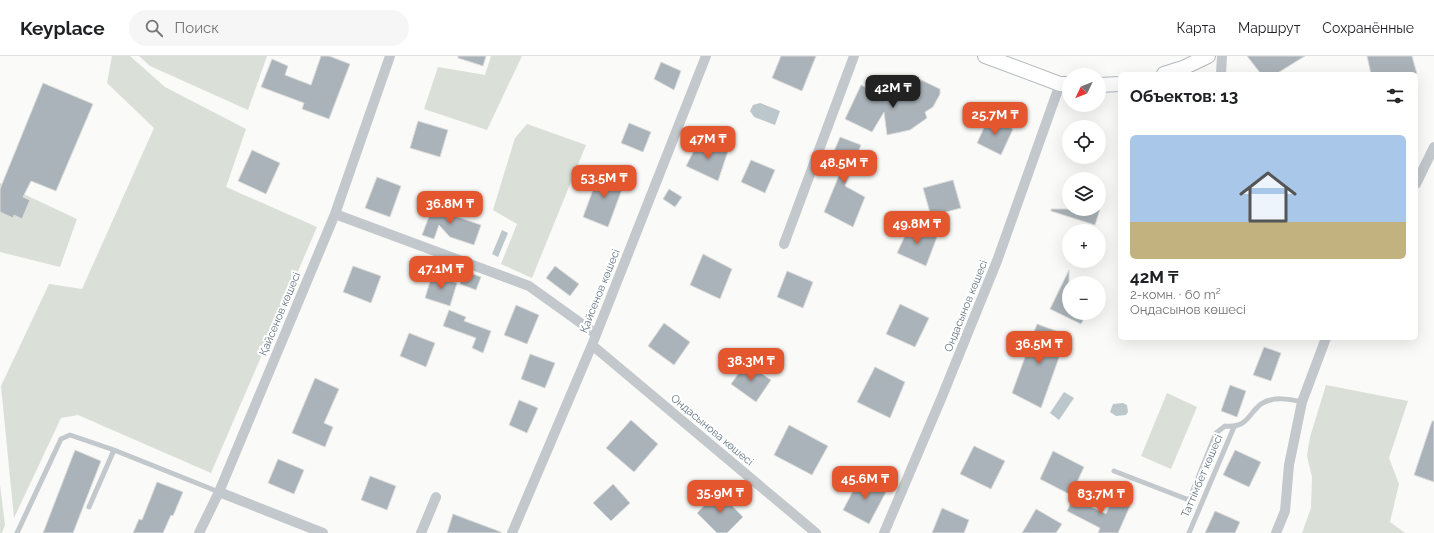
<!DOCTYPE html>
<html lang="ru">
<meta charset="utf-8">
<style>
:root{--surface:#fff;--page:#f6f6f6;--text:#202124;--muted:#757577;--line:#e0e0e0;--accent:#e4572e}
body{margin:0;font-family:Raleway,sans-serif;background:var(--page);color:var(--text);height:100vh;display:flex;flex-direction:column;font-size:15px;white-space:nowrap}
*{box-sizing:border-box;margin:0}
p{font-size:13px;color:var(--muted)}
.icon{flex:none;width:22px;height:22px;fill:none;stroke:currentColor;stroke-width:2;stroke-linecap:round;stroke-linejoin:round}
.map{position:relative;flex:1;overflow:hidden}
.sheet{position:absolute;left:1118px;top:16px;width:300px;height:268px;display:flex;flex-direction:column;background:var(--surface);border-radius:6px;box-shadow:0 4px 16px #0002}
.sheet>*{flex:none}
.needle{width:26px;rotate:227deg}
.fabs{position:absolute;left:1062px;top:12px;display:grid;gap:8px}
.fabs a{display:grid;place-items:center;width:44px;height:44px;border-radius:50%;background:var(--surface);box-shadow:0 4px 16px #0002;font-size:20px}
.price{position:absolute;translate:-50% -34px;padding:0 9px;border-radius:8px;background:var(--accent);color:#fff;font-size:13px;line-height:26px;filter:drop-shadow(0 1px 2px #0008)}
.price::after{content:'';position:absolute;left:50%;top:24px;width:12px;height:9px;margin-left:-6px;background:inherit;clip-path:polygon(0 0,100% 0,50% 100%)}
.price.on{background:#222;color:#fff}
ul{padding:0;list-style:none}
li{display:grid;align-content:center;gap:8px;height:212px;padding:0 12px}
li+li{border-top:1px solid var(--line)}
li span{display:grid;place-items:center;height:124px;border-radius:6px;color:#555}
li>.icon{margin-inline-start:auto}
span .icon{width:72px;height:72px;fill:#fffc;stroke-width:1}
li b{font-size:17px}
h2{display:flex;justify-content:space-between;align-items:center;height:48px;padding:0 12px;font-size:17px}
header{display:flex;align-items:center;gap:24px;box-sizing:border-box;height:56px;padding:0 20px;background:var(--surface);border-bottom:1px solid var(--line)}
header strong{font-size:19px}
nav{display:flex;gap:22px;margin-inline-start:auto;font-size:14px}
.search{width:280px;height:36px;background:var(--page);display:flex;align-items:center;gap:10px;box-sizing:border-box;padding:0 14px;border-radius:22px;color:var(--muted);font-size:15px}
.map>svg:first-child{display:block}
.green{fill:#dadfd7}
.water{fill:#bbc7cb}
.building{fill:#aab3b9;stroke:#dcdcda}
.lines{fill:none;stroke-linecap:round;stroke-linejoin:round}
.secondary-casing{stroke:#b3babf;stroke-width:16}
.lane{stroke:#c3c8cc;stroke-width:5}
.street{stroke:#c3c8cc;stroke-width:10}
.secondary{stroke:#fff;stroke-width:14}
.labels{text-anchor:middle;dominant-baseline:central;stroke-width:4;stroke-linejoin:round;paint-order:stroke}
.street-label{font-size:11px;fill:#657683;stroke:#fff}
</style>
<header>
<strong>Keyplace</strong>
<div class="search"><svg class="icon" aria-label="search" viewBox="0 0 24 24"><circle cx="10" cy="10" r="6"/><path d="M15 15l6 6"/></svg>Поиск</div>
<nav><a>Карта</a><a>Маршрут</a><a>Сохранённые</a></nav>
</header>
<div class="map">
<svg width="1434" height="477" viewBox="0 0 1434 477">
<rect width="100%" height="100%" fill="#fafaf8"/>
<path class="green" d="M112,0H130L165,31L246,73L226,131L317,171L211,417L78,359L61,362L14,462L1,330L49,228L82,233L154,72L107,27Z
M139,0H267L248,54L150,10Z
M491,0H522L487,74L424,53L438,11L485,19Z
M527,68L586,89L532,222L501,208L517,168L493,154L515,82Z
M0,127L77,163L60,211L0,196Z
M1326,329L1408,345L1389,402L1399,428L1390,466L1405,477H1302L1311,452L1312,421L1307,400L1310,381Z
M1167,337L1197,351L1171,413L1141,400Z
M0,429L5,469L2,477H0Z"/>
<path class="water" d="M760,47L780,55L775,69L754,61L750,55L753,49Z
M502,174L508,177L498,201L492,198Z
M1064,336L1074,342L1059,364L1050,357Z
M1123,347L1127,349L1128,356L1126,359L1116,360L1110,356L1113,348Z"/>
<path class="building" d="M321,0H329L350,8L329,63L302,53L304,47L261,31L272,3L288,10L285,19L311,29Z
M458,0H486L483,10L458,2Z
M781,0H816L802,35L772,22Z
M1247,0H1305L1276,18H1261Z
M1367,0H1412L1417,18H1371Z
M661,6L681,15L674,34L654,23Z
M919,23L940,33V38L933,51L925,56L927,62L910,74L887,79L884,56L872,76L845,63L861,29L875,36V43L887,45L898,44L905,39L913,33Z
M43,27L93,48L56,135L31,125L23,141L30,144L22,163L14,159L13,162L0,156V133Z
M989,61L1013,73L1001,99L977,87Z
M418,65L448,74L440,101L410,92Z
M629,67L651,76L643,96L621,87Z
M840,81L861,89L845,130L865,141L853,171L824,156L840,117L827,112Z
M700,83L728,95L718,125L686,110Z
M252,94L280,107L266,138L238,125Z
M751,104L775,114L765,137L741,126Z
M600,115L625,125L608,171L583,161Z
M377,121L401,130L390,161L365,152Z
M953,124L961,152L931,160L923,132Z
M669,133L682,141L675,151L663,143Z
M436,142L447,146L443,156L481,169L474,189L450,181L439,169L434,183L422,179Z
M1051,153H1100L1095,169L1051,155Z
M910,169L937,181L926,210L897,197Z
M703,198L732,213L720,243L690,229Z
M353,210L381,220L371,247L343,236Z
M555,210L579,228L570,240L546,222Z
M1069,214V257H1087L1081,268L1050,253Z
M465,215L481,221L476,234L460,228Z
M787,215L813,226L803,252L777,241Z
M432,219L457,227L450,250L425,242Z
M900,248L929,262L915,291L886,278Z
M516,249L539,259L527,288L504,279Z
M449,254L466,261L464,265L491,275L483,297L472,292L476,282L443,270Z
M664,267L690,286L674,309L648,290Z
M1037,268L1067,279L1041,352L1012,337Z
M409,277L435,287L426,311L400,300Z
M1264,291L1281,297L1271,325L1253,319Z
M530,298L555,307L545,332L521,323Z
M746,307L771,324L756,346L731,328Z
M875,311L905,326L890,362L857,346Z
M315,322L339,333L324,367L333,371L325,391L292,377Z
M1230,329L1246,335L1237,361L1221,355Z
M519,344L538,352L527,377L509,369Z
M631,364L658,388L634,416L606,392Z
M1432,365H1434V426L1414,419Z
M789,369L828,390L812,419L774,399Z
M974,390L1005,405L991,433L960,418Z
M75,394L101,405L73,477H43Z
M1235,394L1261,406L1249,431L1223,419Z
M1053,395L1084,411L1071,439L1040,423Z
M278,403L304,414L294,438L268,427Z
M370,420L396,430L387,454L361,444Z
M861,420L887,434L869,468L843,454Z
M157,426L183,436L173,460L171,459L163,477H133L139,463L142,464Z
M613,428L630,447L611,465L593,447Z
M718,435L743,461L727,477H717L697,457Z
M1073,442L1106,458L1112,443L1130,450L1118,477H1098L1100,472L1067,455Z
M942,452L969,464L964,477H932Z
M1036,453L1062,468L1056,477H1022Z
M1215,455L1240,466L1235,477H1205Z
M453,458L501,476V477H447Z"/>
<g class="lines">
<defs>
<path id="secondary" d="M985,0L1060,28H1069
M1164,18L1183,12L1208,0
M1099,29L1120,28"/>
</defs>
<use href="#secondary" class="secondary-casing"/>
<path class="lane" d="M1114,415L1189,444L1216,377L1225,370C1248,372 1247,359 1261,348C1273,340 1289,343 1302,346
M89,451L114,394L219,436
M17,477L61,383L70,379L114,394
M1189,477L1234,371"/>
<path class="street" d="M1221,18L1222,0
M1416,128L1434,91
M335,158L529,230L596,278
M784,188L854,0
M592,289L816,477
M219,436L323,477
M199,477L219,436L335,158L390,0
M421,477L436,441
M512,477L592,289L706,0
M884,477L941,343L997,205L1060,28
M1276,477L1285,455L1289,409L1302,346L1326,282"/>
<use href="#secondary" class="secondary"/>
</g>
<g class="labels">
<g class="street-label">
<text transform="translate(600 235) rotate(-68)">Қайсенов көшесі</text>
<text transform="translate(966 250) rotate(-68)">Ондасынов көшесі</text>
<text transform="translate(280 258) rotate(-67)">Қайсенов көшесі</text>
<text transform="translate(712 374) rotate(40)">Ондасынова көшесі</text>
<text transform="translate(1202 420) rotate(-67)">Таттімбет көшесі</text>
</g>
</g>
</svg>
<div class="fabs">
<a><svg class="needle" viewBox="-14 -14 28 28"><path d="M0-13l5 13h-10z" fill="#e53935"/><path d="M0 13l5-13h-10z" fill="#757577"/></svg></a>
<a><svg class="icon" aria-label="locate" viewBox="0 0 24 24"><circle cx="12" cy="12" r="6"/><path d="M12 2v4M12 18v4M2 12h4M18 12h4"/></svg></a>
<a><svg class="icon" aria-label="layers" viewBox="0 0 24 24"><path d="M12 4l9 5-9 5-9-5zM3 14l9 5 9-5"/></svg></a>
<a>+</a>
<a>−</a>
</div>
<b class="price on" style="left:893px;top:53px">42M ₸</b>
<b class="price" style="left:995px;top:80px">25.7M ₸</b>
<b class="price" style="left:708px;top:104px">47M ₸</b>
<b class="price" style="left:844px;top:128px">48.5M ₸</b>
<b class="price" style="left:604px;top:143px">53.5M ₸</b>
<b class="price" style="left:450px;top:169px">36.8M ₸</b>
<b class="price" style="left:917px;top:189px">49.8M ₸</b>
<b class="price" style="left:441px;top:234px">47.1M ₸</b>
<b class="price" style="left:1039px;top:309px">36.5M ₸</b>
<b class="price" style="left:751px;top:326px">38.3M ₸</b>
<b class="price" style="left:865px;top:444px">45.6M ₸</b>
<b class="price" style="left:720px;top:458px">35.9M ₸</b>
<b class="price" style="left:1101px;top:459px">83.7M ₸</b>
<section class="sheet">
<h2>Объектов: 13<svg class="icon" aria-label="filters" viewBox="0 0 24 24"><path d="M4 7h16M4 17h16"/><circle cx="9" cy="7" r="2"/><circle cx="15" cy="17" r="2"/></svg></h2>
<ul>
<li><span style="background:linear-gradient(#a9c7e8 70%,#c2b280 0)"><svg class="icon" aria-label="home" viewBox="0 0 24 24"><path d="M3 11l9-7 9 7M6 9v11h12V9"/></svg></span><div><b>42M ₸</b><p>2-комн. · 60 m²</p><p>Оңдасынов көшесі</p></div></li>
</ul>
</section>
</div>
